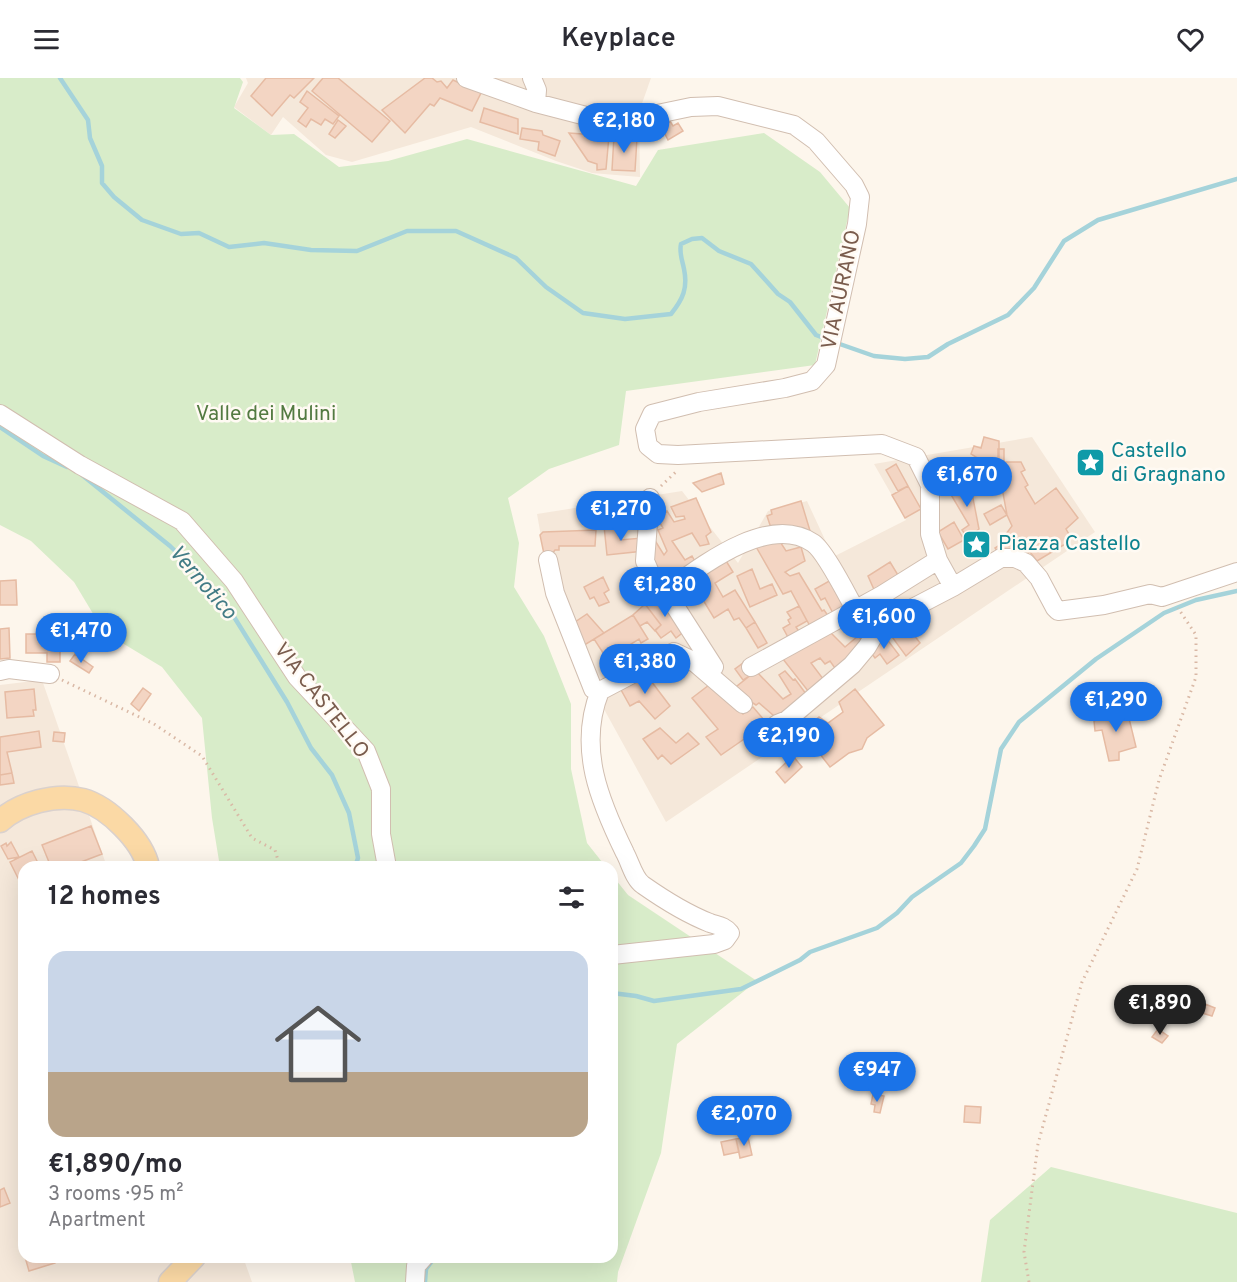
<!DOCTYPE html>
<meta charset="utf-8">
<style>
:root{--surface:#fff;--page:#f7f7f7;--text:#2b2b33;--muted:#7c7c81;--line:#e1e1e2;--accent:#1a73e8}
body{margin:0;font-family:Overpass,sans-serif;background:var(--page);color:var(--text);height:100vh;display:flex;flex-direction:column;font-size:22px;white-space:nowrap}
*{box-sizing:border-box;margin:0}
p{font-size:20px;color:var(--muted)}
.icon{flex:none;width:33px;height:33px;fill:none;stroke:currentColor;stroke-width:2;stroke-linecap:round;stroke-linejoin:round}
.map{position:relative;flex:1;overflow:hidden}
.side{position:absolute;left:18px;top:783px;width:600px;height:402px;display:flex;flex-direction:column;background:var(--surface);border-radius:18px;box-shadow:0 6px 24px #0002}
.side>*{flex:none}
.price{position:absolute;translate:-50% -51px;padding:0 14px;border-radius:21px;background:var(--accent);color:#fff;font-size:20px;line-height:39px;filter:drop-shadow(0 2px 3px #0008)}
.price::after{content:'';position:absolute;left:50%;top:36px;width:18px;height:14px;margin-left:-9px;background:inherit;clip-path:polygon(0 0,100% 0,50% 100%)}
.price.selected{background:#222;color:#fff}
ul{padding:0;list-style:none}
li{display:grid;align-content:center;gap:12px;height:318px;padding:0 30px}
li+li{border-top:2px solid var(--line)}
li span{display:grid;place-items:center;height:186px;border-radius:18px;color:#555}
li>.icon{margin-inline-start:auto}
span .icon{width:108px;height:108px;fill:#fffc;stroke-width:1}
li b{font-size:26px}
h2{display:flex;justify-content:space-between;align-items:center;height:72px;padding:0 30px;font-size:26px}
header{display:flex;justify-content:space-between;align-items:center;height:78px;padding:0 30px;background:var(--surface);font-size:27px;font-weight:600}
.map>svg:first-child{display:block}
.residential{fill:#f5e8da}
.green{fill:#d8ecc9}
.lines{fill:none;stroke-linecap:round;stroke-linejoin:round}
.stream{stroke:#a5d3da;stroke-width:4.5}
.building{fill:#f3d5c3;stroke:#e6bba3;stroke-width:1.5}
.minor-casing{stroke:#d1beb0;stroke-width:20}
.major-casing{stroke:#dad1cd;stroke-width:25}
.path{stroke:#d9b8a5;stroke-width:3;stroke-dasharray:1.5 4.5;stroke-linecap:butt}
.minor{stroke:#fff;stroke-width:18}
.major{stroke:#fbd9a5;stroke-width:22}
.labels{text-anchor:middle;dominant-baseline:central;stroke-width:5;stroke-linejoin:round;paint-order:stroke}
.street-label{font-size:21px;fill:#7a5c4d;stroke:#fffaf3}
.park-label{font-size:21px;fill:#537a41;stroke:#fffaf3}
.culture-label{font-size:21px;fill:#0d838f;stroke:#fffaf3;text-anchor:start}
.water-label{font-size:22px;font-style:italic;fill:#437c86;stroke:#fffaf3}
</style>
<header><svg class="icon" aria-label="menu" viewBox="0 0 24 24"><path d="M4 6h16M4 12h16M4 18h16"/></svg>Keyplace<svg class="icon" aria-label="heart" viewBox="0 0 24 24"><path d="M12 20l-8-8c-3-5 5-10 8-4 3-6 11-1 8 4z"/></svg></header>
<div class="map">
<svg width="1237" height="1204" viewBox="0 0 1237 1204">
<rect width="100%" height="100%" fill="#fdf6ec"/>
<path class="residential" d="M246,0H651L639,34L640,99L592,95L556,83L471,49L352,84L326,77L283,39L271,57L234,29L248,5Z
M1032,359L1095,454L666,744L588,602L551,514L537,436L682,413L738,485L768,433L807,423L833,479L906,442L874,386Z
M42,602L107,789H24V1179H243L252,1204H0V607Z"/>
<path class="green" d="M0,0H240L243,4L234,30L271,57L294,56L339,89L388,83L467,61L636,108L658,72L764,55L820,94L850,130L815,287L626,313L619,367L549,391L508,420L519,465L514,509L544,558L571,626V691L587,765L606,789H220L212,740L202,640L162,589L104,554L74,504L31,463L0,447Z
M612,797L628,817L757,903L677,966L661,1075L618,1194L617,1204H355L350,1179H612Z
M1051,1089L1237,1135V1204H981L990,1142Z"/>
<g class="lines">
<path class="stream" d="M60,0L88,42L90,60L102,88V105L114,119L142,142L181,156L199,155L229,169L264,165L311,172L357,173L407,153H456L516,180L546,209L583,235L625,241L671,236C683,221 688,210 684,191C682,181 679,175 681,166L692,161L702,160L719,173L751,186L778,216L790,224L816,257L826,261
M834,264L874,278L905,281L928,279L948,266L1008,237L1034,210L1064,163L1098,142L1237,101
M0,349L43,378L67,389
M82,397L170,468L205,502L231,534L287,624L311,670L332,697L349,735L358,780L355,789
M612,915L636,918L654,923L741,911L800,882L810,874L877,850L897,835L912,819L961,785L974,768L985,751L1001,671L1019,644L1096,581L1164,535L1196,522L1237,513
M425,1204L426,1191L435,1179"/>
</g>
<path class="building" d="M266,0H314L294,20L290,17L272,38L251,18Z
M323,0H338L390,43L372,64L312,13Z
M425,0H432L437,4L441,3L447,10L453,2L481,15L472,33L440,20L434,28L430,26L405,55L382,32Z
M307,13L339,38L333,46L325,41L321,47L311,41L306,49L298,43L308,30L300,24Z
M484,30L518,41V56L480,44Z
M338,42L346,48L335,60L329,56Z
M670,43L673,48L678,45L683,53L668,62L661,48Z
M522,50L542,53L543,57L560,63L555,78L538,72L539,64L520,61Z
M569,55L609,58L606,91L597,92V86L588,83Z
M614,58L637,60L635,93L612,92Z
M984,359L999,363V394L990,393L991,383L979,381L971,376L974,368L981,370Z
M998,371H1004V384H1021L1025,392L1021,394L1028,407L1025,409L1035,426L1056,410L1078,440L1066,451L1070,458L1065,461L1067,465L1037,483L1030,474L1026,477L1018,475L1014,469L1000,478L995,470L1009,461L1006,456L1012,448L1007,437L998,388Z
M896,386L908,408L898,413L886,392Z
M721,395L724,406L702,414L693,405Z
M970,405L979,451L968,460L962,452L969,447L950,415Z
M908,408L921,431L905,440L892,417Z
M696,420L711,454L706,458L709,466L700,468L692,455L672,463L685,482L692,478L698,489L660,515L647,463L654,461L664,477L667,473L658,452L663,450L656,438L667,433L674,444L685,441L684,438L676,439L671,429Z
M801,423L814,466L773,456L767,438L772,436L771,432Z
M1001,427L1007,437L990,447L984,436Z
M954,444L964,462L948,471L938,454Z
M619,446L620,462L642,460L644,473L607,477L604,448Z
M596,452L595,468H559V472H555L552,476H544L540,457L543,454Z
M777,459L786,473L801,469L805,483L785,494L790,498L799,495L822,533L824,532L829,539L811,550L791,513L783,516L755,467Z
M723,478L733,494L715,505L723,519L735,512L755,544L746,550L739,540L734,542L728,531L714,540L689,499Z
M890,484L898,497L876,516L868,498Z
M752,491L760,511L772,506L777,517L750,529L737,498Z
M603,499L609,512L604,515L609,524L599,528L594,519L590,521L584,509Z
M16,502L17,527H0V503Z
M831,502L848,533L835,539L825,520L821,522L815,511Z
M649,504L652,510L647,512L650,519L643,523L642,520L635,523L630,513Z
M659,516L686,552L676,560L671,553L661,560L655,552L661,547L645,526Z
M645,526L661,547L655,553L647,544L640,548L633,537Z
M799,528L807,543L796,549L800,555L789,561L783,550L790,546L788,542L791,540L787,534Z
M913,532L925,549L914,557L920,565L906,578L890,556L884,561L880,556Z
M587,536L604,555L578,571L569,548Z
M856,536L869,552L862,558L848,543Z
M633,537L648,561L641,565L639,561L607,581L594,561Z
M755,544L767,565L758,570L746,550Z
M825,549L845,569L858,558L867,567L837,593L830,583L825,586L820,580L811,585L827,606L812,618L779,576Z
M9,550L10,580L0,581V551Z
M26,556H60V584H47V575H26Z
M881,558L884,561L886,560L899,577L887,586L880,576L875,580L868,571Z
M75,576L93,589L89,595L70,583Z
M747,582L755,594L743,602L735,591Z
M756,593L783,621L791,616L779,597L785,593L793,602L795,601L809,620L781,644L759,625L756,627L732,612Z
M645,595L670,628L655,641L639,623L630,628L620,610Z
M713,604L743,636L753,629L781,662L768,672L760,662L755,666L750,657L721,677L706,659L718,651L692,620Z
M143,610L151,616L139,633L131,626Z
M34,611L36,632H33L34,638L7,640L5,614Z
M855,611L884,647L867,660L862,671L849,675L830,689L802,653L819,639L828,645L843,634L839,624Z
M1126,628L1136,669L1119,674V682L1109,683L1102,652L1095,653L1094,643Z
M660,650L676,665L688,655L699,666L671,686L662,677L658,681L643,661Z
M39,653L41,669L7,674L12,695L0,697V659Z
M54,654L65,655L64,664L53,663Z
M793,678L802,689L785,705L776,694Z
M12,695L14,705L0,707V697Z
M91,748L102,776L68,789H51L42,767Z
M11,764L19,779L8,781L1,768L6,765L7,768Z
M32,773L40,789H24V812L10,784Z
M1205,926L1215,930L1212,938L1202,935Z
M1158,951L1168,958L1162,965L1152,959Z
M873,1016L884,1018L880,1035L874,1034L875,1027L871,1026Z
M965,1028L981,1029L980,1045L964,1044Z
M748,1059L752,1077L740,1080L736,1061Z
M736,1061L739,1074L724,1077L721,1064Z
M4,1110L10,1125L0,1129V1112Z
M25,1179H54L55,1185L29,1193Z"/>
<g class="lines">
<defs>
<path id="minor" d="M466,0L536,25L590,39L619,44L691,29L718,28L794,47L816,63L854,107L860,119L857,146L826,287L812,303L785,310L699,324L652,336L645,351L648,368L658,376L678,377L882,366L916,379L930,407V456L938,482L953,509
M532,0L537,12L536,25
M0,336L80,387L182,443L234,503L297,599L366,673L381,711V756L387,789
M650,420L645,483L657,511L673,525L714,589
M548,482L555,515L593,611L600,613
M661,517C698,491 767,434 813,465C825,473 847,517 855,531
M751,589L882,517L938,482
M0,593L9,591L50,596
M777,646L787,642L852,587L867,569L880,547L953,509L1001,480H1015L1026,485L1039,500L1055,530L1058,533L1104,527L1150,516L1162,519L1237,494
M612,877L714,866L725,862L730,855C724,848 719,848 710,845C687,836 663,821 643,807C634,801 630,784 625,775C600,724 577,670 600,613L674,574L693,583L743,626
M415,1204L416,1188L424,1179"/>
<path id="major" d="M0,743C20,725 56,715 83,722C108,729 143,763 148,789
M170,1204L194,1179"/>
</defs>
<use href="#minor" class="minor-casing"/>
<use href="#major" class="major-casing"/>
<path class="path" d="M661,408L678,392
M62,602L154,646L202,678L252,760L275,772L280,789
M1029,1204L1024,1174L1038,1066L1082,904L1137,791L1159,702L1196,599V557L1178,530"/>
<use href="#minor" class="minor"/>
<use href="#major" class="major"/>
</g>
<defs>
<symbol id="sight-square" viewBox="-11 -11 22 22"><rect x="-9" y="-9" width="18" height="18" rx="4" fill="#0f9aa8" stroke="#fffaf3"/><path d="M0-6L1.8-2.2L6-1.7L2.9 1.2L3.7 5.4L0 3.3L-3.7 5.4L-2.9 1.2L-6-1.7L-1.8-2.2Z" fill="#fff"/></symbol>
</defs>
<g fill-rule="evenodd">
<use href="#sight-square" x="1074" y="368" width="33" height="33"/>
<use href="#sight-square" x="960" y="450" width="33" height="33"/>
</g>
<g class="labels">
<g class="street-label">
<text transform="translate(842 212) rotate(-78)">VIA AURANO</text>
<text transform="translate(321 623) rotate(52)">VIA CASTELLO</text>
</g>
<g class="park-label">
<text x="266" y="336">Valle dei Mulini</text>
</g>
<g class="culture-label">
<text x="1111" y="373">Castello<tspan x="1111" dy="24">di Gragnano</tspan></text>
<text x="998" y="466">Piazza Castello</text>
</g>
<g class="water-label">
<text transform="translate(202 505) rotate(49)">Vernotico</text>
</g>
</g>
</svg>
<b class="price" style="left:624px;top:76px">€2,180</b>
<b class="price" style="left:967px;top:430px">€1,670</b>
<b class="price" style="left:621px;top:464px">€1,270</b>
<b class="price" style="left:665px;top:540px">€1,280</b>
<b class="price" style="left:884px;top:572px">€1,600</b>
<b class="price" style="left:81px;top:586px">€1,470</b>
<b class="price" style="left:645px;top:617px">€1,380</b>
<b class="price" style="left:1116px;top:655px">€1,290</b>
<b class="price" style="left:789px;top:691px">€2,190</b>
<b class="price selected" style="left:1160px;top:958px">€1,890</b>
<b class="price" style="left:877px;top:1025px">€947</b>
<b class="price" style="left:744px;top:1069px">€2,070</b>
<section class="side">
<h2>12 homes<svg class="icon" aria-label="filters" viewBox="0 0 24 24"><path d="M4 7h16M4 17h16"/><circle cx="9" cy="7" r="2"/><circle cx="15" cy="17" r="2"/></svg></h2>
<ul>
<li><span style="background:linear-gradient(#c9d6e8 65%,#b9a48a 0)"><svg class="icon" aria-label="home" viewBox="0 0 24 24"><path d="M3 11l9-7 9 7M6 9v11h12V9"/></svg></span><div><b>€1,890/mo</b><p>3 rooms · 95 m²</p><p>Apartment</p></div></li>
</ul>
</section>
</div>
